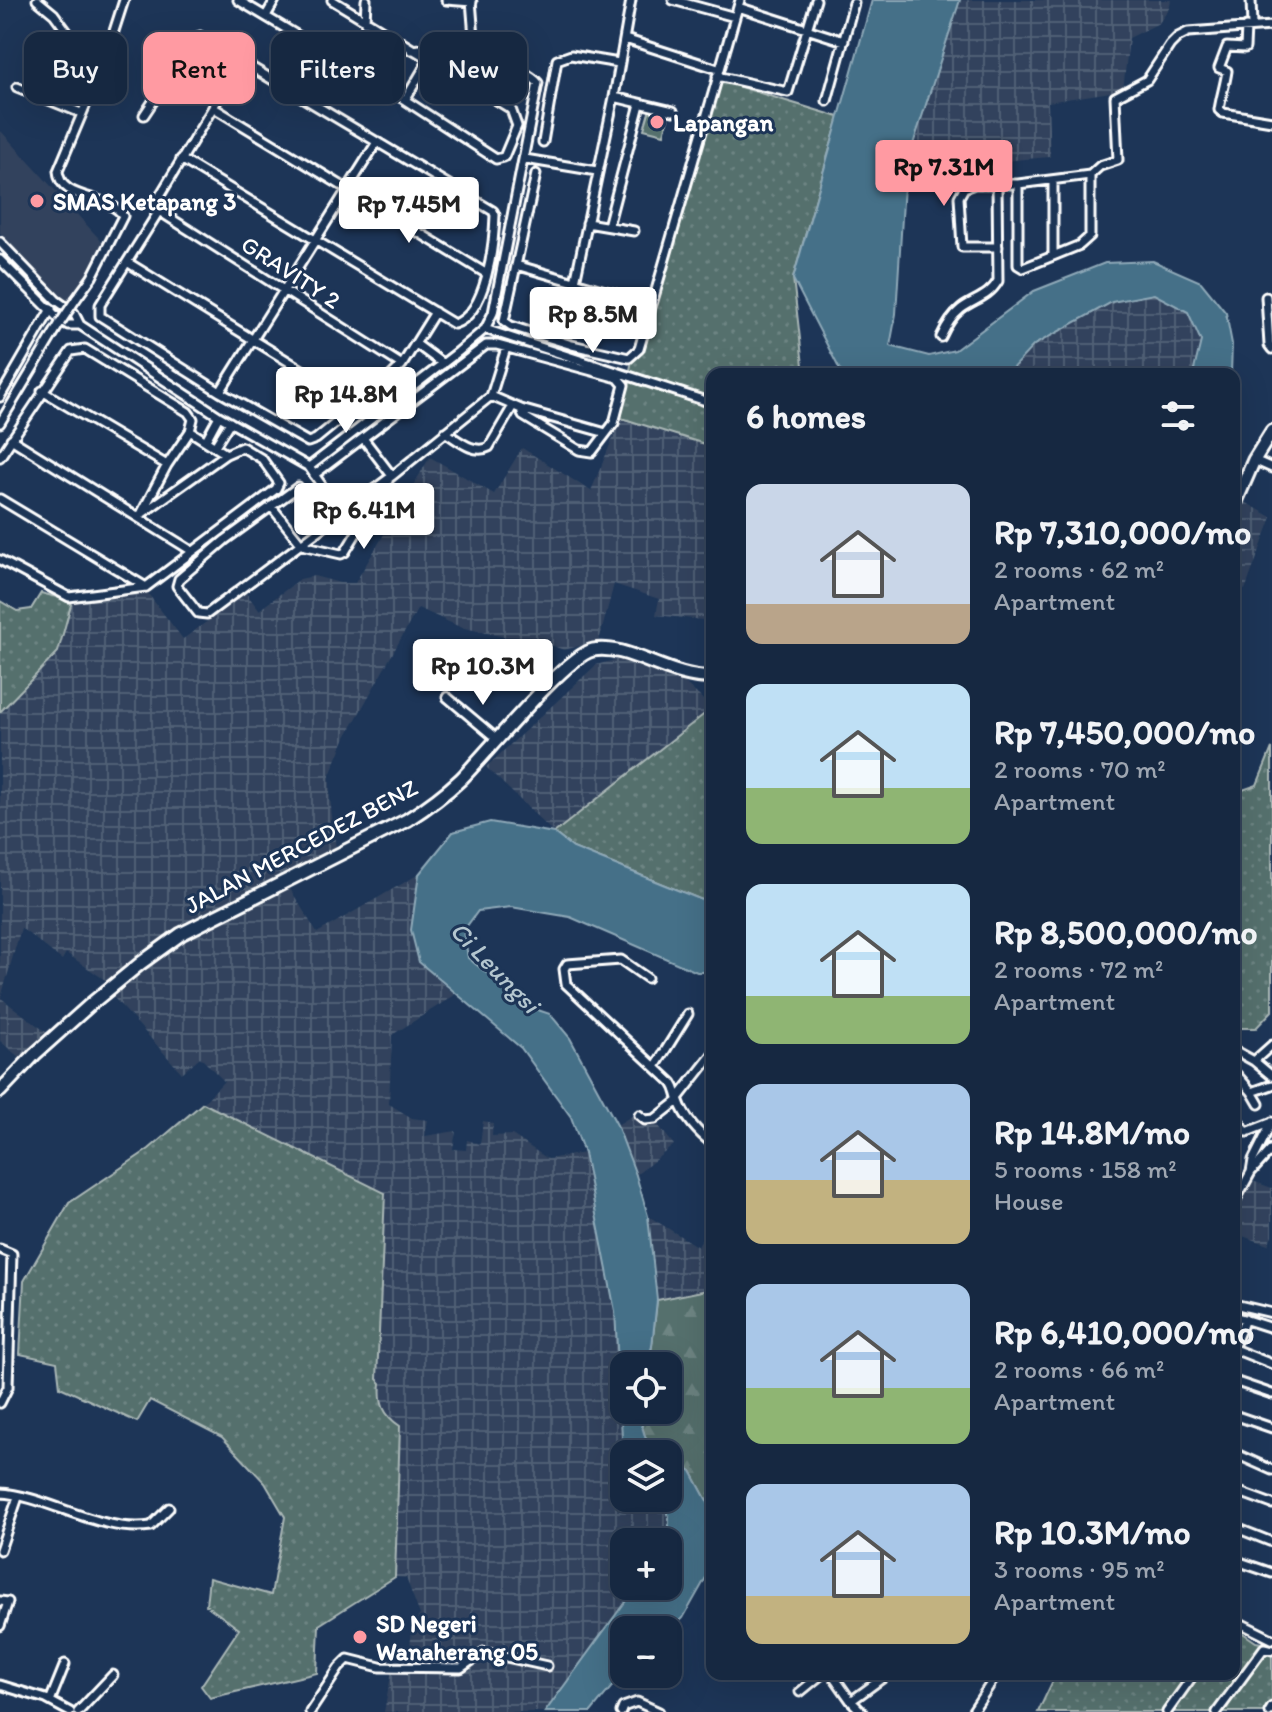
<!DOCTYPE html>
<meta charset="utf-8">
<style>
:root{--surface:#162841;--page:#1f3048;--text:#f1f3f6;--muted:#9ea6b1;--line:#35445a;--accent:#ff9aa2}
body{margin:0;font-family:Itim,sans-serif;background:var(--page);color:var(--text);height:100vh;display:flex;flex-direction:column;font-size:30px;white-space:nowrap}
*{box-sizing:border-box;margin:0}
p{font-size:26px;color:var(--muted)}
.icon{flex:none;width:44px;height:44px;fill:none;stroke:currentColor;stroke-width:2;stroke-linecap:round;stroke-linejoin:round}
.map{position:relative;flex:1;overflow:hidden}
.panel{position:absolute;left:706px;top:368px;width:534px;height:1312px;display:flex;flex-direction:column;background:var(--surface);border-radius:16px;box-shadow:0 8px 32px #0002,0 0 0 2px var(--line)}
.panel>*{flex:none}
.guide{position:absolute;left:24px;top:32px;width:562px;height:72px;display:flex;gap:16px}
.fabs{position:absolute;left:610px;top:1352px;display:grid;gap:16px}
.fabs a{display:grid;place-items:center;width:72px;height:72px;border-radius:16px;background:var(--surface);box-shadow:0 8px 32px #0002,0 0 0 2px var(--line);font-size:40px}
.price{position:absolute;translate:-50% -68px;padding:0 18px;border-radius:8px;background:#fff;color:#222;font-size:26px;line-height:52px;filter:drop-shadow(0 2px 4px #0008)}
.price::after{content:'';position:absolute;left:50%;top:48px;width:24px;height:18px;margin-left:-12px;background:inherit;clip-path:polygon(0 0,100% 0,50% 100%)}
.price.current{background:var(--accent);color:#111}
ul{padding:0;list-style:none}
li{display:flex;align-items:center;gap:24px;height:200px;padding:0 40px}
li span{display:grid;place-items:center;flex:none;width:224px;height:160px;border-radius:16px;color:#555}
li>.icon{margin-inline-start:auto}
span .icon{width:96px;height:96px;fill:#fffc;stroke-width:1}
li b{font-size:34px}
h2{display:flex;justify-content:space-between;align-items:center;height:96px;padding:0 40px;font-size:34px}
.pill{padding:0 28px;border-radius:16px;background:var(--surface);box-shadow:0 8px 32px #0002,0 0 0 2px var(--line);font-size:28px;line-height:72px}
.pill.current{background:var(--accent);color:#111}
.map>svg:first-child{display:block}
.built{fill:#31435d}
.industrial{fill:url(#industrial-grid)}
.grass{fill:url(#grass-dots);stroke:#aab7b6;stroke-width:2}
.forest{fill:url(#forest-firs);stroke:#aab7b6;stroke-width:2}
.pitch{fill:#546f6d;stroke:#aab7b6;stroke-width:2}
.water{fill:#447088;stroke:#8fa9b8;stroke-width:2}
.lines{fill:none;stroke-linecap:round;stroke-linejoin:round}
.minor-casing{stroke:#fff;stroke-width:13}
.primary-casing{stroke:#fff;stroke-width:17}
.minor{stroke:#1d3557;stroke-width:7}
.primary{stroke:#1d3557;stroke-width:11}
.minor-bridge-casing{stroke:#fff;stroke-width:13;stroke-linecap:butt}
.minor-bridge{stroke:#1d3557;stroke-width:7}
.poi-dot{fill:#ff9aa2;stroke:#1d3557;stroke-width:3}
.labels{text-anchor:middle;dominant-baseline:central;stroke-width:6;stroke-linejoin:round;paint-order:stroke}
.poi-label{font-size:24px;font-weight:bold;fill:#fff;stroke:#1d3557;text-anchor:start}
.street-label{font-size:24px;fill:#fff;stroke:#1d3557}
.water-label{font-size:26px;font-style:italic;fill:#b4c6cf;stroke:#1d3557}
</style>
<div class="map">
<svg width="1272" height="1712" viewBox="0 0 1272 1712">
<defs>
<pattern id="industrial-grid" width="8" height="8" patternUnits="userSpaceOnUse" patternTransform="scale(2)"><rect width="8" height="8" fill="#31435d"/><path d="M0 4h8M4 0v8" fill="none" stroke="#505f75"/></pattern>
<pattern id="grass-dots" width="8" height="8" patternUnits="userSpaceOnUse" patternTransform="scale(2)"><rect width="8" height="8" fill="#546f6d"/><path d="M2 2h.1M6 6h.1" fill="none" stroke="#6e8583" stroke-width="1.8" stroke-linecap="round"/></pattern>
<pattern id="forest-firs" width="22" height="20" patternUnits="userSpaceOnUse" patternTransform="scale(2)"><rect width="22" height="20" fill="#546f6d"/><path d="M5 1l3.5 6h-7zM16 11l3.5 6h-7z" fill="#6e8583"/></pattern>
</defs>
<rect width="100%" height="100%" fill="#1d3557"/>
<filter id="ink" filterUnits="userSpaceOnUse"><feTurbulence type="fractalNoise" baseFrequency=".0125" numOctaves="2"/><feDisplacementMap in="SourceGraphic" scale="16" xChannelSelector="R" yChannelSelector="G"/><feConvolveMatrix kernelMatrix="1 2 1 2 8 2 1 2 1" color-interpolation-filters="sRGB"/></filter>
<g filter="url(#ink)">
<path class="built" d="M0,130L105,245L67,304L0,233Z"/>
<path class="industrial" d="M960,0H1171L1169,9L1159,23L1129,38L1123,90L1048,102L1050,157L905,169Z
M1154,294L1188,312L1201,341L1193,374H1007L1034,345L1112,302Z
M621,418L708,445L712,435V616L703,620L656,615L659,599L614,584L599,641L564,650L528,637H505L460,627L418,608L346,737L330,775V798L337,859L289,887L317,933L419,874L411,930L419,962L455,995L392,1035L389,1104L412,1118L428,1120L425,1136L456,1131L453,1149L466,1150L467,1140L480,1144L483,1121L493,1123L492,1136L512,1135L548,1159L584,1153L615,1311L624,1498H660L669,1516V1557L668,1542H624V1586H640L627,1598L545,1712H384L392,1670L407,1669L413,1623L420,1615L406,1578L395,1577L400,1426L387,1417L380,1395L381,1383L377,1379L385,1193L203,1103L224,1081L200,1057L182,1073L105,988L108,982L66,953L62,960L21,928L1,998L50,1035L21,1059L0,1041V712L58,652L72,601L149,588V595L183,639L246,593L259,610L300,579L314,576L340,583H355L430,457L494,494L522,448L591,491Z
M1234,478L1249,486L1243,501L1272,517L1245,590L1234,585Z
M622,658L683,681L712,708L554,833L486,767L596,665Z
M635,1114L642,1121L650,1115L674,1145L636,1175L617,1125Z
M1247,1179L1272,1188V1235L1268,1245L1234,1233V1212Z
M648,1216L698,1247L712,1219V1289L657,1300Z"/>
<path class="grass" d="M717,80L839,117L793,278L804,374H712V435L708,445L621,418L631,365Z
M41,593L72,601L58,652L0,712V601L17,611L31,609Z
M712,708V904L573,848L554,833Z
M1272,748V1011L1256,1028H1234V793L1257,785Z
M203,1103L385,1193L377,1379L381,1383C379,1403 383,1415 400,1426L395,1577L319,1625L317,1673L210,1698L201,1686L239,1629L206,1605L209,1578L271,1595L285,1517L265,1483L222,1437L150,1400L137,1422L60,1387L57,1362L20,1354L24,1281L69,1203L149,1149Z
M1234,1627L1256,1642L1272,1645V1712H1038L1056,1674H1234Z"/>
<path class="forest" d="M712,1289V1510L691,1471L668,1458V1454H661L648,1446L637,1410H668V1366H647L652,1346L657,1300Z"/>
<path class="pitch" d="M650,109L669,114L664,134L644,129Z"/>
<path class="water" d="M872,0H960L905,169L896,314L890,346L929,356L955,350L1034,291L1105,263L1153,261L1201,282L1226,313L1232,344L1231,374H1193L1201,341L1188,312L1154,294L1112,302L1034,345L1007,374H842L793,279Z
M490,822L554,833L573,848L712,904V972H697L570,917L511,907L478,911L464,930L468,958L529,1007L550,1014L570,1038L617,1125L636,1175L648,1216L657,1300L652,1346L647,1366H624V1410H637L648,1446L661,1454H624V1474L615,1311L584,1153L571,1117L521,1048L419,962L411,930L419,874L453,832Z
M668,1458L691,1471L712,1510V1567L683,1618L668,1632L624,1630V1672L591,1712H545L628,1598L640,1586H668L669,1516L660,1498H668Z"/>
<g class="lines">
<defs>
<path id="minor" d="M37,0L54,14L71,37L105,59
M238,0L405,100L496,159L504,157L517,126L511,109L332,0
M446,0L472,2
M471,0L475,50
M673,0L735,17
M1251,0L1252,26
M738,7L844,41
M266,16L275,0
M365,22L366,0
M1246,27L1245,48L1227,47L1219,68L1227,71C1225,85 1221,96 1219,110L1223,113L1272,121
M625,39L718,69
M241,61L159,197L157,204L159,211L100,305V316L220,392L308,442L316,439L382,385L402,365L435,312
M717,76L788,92L816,0
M470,83L485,53
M17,87L81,113
M614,97L673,111
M405,100L428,61
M827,101L854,3
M214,108L487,274
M144,115L195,38L200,36L241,61L493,211L495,215C494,244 487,314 454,324L181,159
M543,142L557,60L571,55L619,63
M525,159L597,171
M536,174L504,321L511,326L572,345L629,358L639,349L740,0
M1053,180V256L1080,245L1090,236V175
M159,211L402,365
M587,223L634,231
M608,226L640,104
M0,242L56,300L74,313L80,325
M998,247H962L959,197L964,188L975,184H1018
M1053,256L1023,268L1018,265V184L1090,175L1100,166L1118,160L1115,97L1147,80L1170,45L1178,37L1188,32L1272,26
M0,260L60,320L68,325H80L219,416L309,467L341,514
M127,262L359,405
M516,265L650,304
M575,282L614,97L631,0
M1266,297L1269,345L1272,349
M76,299L92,277L123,216C109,193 60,202 58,171L105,59L124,0
M485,329L712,403
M941,337C946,326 951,317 961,309C974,299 989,297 998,281L997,185
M416,344L443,364
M42,391L167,465
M220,392L377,142
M0,397L51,309
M521,409L606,433
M0,423L60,323
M190,431L226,454
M445,432C458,440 474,455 489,447L513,406
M363,438L392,476
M11,439L192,551
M206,440L219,416
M215,446L230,422
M0,457L71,351L85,349L188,412L193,419L190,431L167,465L139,518
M1254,460L1272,468
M309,467L458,352L485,329L493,313L538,83C532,76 524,73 517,69C479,49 453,44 411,50
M314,475L486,345H497L618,378L624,385L614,423L592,452L579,450L523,416L521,409L491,396
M298,487L225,540L179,579L177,586L198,613L207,614L392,476L481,404L491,396L506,348
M0,499L146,587
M271,506L302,545L341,554L345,552L388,481
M0,560L69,597L146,587L276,489L279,483L262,459L242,447L226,454L143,513
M447,697L498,740
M647,978L621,960L567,964L564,969L566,984L672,1083C677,1090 676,1094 679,1101C684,1117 699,1134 712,1143
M1234,1050L1254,1061L1272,1076
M1254,1061L1272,1045
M655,1067L688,1014
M1237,1075L1252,1092L1272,1085
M1252,1092L1259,1104
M679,1097L712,1055
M639,1115L645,1120L655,1119L678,1101
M1234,1117L1247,1132L1270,1123
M1251,1172L1272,1149
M1234,1203L1251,1172L1253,1160L1272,1122
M0,1249L12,1254L8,1387L0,1403
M1234,1304L1272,1313
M1234,1316L1272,1328
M1234,1346L1245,1319
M1234,1349L1272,1364
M1234,1381L1272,1394
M1234,1415L1272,1428
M1234,1453L1272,1470
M1234,1490L1272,1504
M0,1493C46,1495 101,1534 151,1526L169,1508
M1234,1527L1272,1542
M0,1550L18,1497
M1234,1560L1272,1573
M0,1601L8,1602L0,1626
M1234,1620L1272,1639
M832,1674L851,1701L862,1712
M0,1685L46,1699L70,1712
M800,1692L822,1674
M50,1701L65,1664
M851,1701L888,1674
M78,1712L113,1675
M310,1712L339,1668L348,1659L380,1667L461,1668L484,1652L547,1666
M621,1712L623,1707L637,1702L659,1712
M972,1712L997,1674
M1167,1712L1194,1674
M1217,1712L1264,1648L1272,1650
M1269,1712L1272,1707"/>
<path id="primary" d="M1234,506L1254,460L1272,431
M0,1091L35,1054L92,1003L141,963L181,934L407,820C426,808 444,795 461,779C485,755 567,655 593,650C627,643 672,680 712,677"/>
</defs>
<use href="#minor" class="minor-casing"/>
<use href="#primary" class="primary-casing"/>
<use href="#minor" class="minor"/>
<use href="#primary" class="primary"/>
<defs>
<path id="minor-bridge" d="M60,323L76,299"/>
</defs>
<use href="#minor-bridge" class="minor-bridge-casing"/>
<use href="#minor-bridge" class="minor-bridge"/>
</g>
</g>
<g class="poi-dot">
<circle cx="657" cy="122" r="8"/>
<circle cx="37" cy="201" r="8"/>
<circle cx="360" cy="1637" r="8"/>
</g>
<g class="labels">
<g class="poi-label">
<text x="673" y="122">Lapangan</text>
<text x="53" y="201">SMAS Ketapang 3</text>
<text x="376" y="1623">SD Negeri<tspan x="376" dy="28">Wanaherang 05</tspan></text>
</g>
<g class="street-label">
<text transform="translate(291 272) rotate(33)">GRAVITY 2</text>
<text transform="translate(301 846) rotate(-28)">JALAN MERCEDEZ BENZ</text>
</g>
<g class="water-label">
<text transform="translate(495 967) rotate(46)">Ci Leungsi</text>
</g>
</g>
</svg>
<div class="fabs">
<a><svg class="icon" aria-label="locate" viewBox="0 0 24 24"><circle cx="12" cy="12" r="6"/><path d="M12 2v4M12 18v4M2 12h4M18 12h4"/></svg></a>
<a><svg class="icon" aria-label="layers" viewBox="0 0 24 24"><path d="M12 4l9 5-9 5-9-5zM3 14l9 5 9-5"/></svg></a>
<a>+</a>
<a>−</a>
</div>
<b class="price current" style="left:944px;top:208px">Rp 7.31M</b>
<b class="price" style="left:409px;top:245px">Rp 7.45M</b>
<b class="price" style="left:593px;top:355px">Rp 8.5M</b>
<b class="price" style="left:346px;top:435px">Rp 14.8M</b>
<b class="price" style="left:364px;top:551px">Rp 6.41M</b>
<b class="price" style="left:483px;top:707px">Rp 10.3M</b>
<div class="guide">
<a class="pill">Buy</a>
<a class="pill current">Rent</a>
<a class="pill">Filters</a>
<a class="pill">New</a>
</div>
<section class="panel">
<h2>6 homes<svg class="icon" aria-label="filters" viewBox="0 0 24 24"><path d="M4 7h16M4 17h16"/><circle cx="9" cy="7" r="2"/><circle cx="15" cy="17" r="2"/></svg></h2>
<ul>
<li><span style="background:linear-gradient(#c9d6e8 75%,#b9a48a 0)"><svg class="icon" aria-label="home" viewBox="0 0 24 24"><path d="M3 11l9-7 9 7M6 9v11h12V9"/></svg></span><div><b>Rp 7,310,000/mo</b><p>2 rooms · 62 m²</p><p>Apartment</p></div></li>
<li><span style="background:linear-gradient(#bfe0f5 65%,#8fb573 0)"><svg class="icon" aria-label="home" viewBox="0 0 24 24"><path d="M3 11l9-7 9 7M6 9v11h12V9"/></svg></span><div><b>Rp 7,450,000/mo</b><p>2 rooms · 70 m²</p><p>Apartment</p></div></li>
<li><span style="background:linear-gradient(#bfe0f5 70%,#8fb573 0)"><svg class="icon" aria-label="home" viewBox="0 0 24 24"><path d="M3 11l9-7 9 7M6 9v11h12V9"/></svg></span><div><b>Rp 8,500,000/mo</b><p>2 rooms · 72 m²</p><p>Apartment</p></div></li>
<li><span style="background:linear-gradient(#a9c7e8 60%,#c2b280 0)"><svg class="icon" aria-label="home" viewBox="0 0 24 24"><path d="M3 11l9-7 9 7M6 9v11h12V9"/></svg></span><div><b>Rp 14.8M/mo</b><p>5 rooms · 158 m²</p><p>House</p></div></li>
<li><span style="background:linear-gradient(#a9c7e8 65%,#8fb573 0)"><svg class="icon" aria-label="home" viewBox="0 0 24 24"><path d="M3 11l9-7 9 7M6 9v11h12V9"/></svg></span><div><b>Rp 6,410,000/mo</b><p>2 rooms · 66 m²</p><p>Apartment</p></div></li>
<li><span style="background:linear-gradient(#a9c7e8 70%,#c2b280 0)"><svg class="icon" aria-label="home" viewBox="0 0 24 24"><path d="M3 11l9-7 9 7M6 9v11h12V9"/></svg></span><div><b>Rp 10.3M/mo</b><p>3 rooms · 95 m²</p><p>Apartment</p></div></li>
</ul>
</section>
</div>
